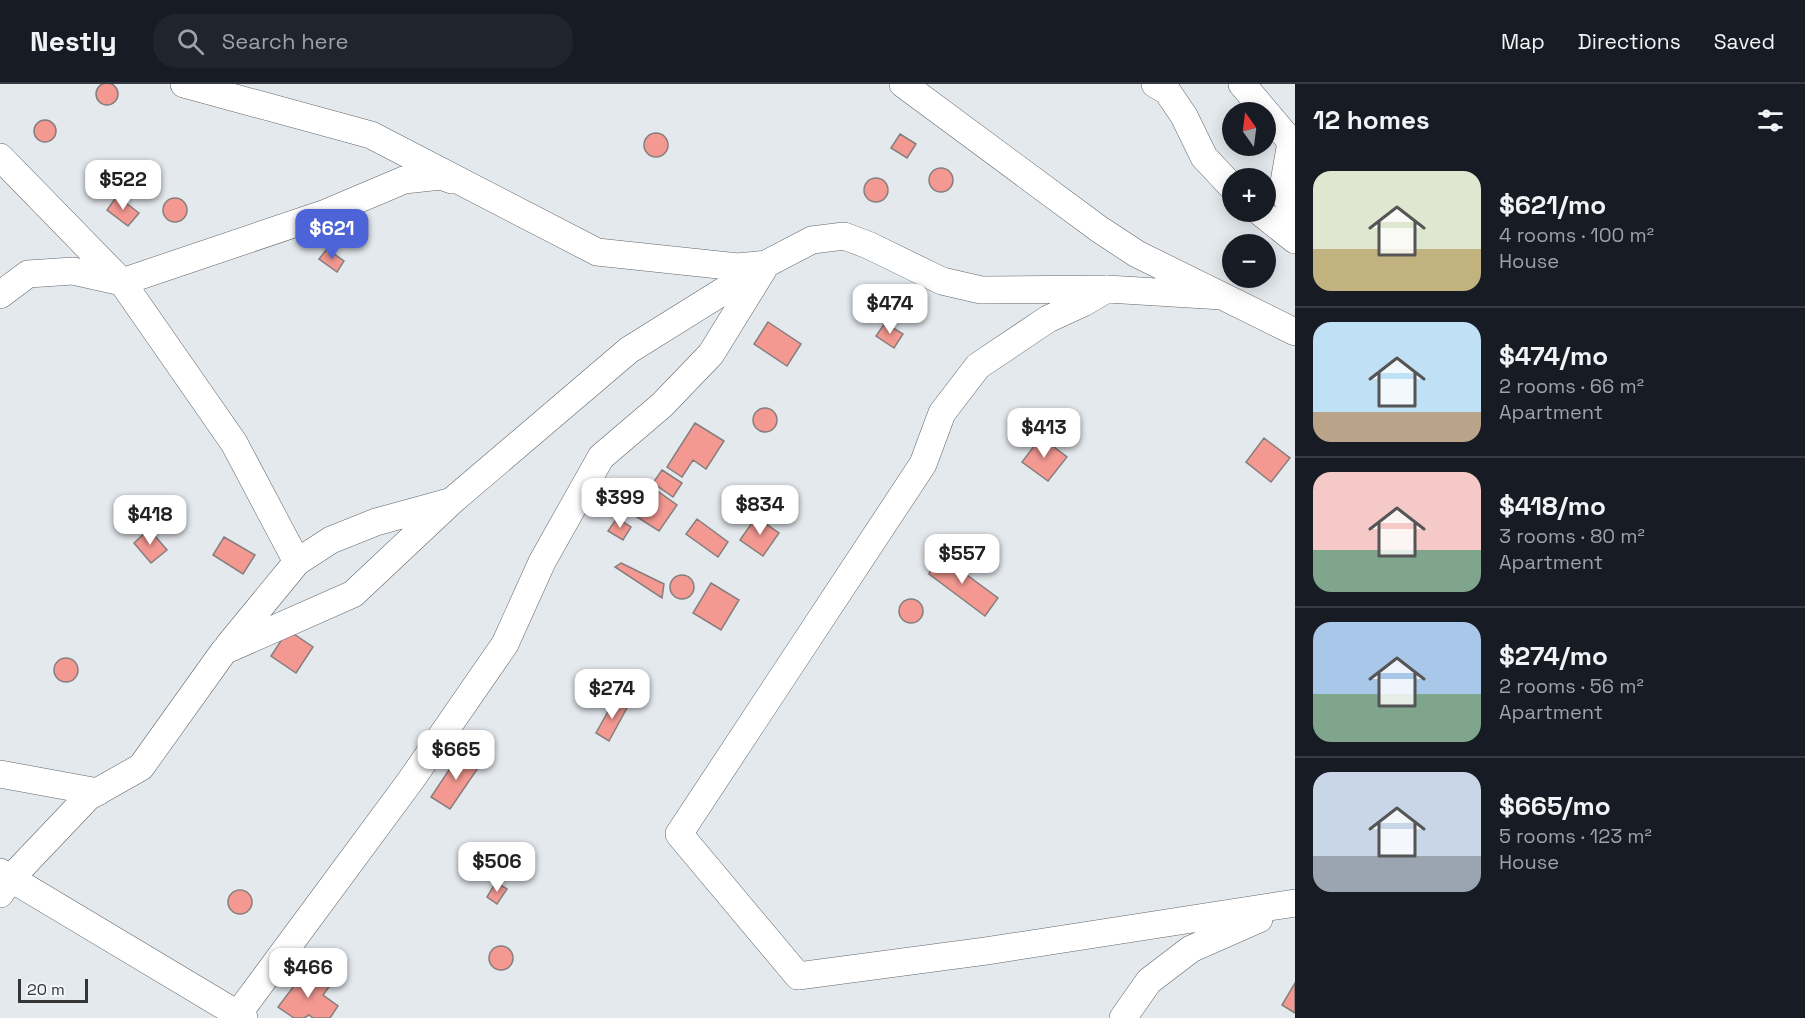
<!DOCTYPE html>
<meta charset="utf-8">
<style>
:root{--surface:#171b24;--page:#20242c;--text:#f1f3f6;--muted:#9ea1a6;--line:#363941;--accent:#4d63d8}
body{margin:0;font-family:"Space Grotesk",sans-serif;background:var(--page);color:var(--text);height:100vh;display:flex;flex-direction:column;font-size:22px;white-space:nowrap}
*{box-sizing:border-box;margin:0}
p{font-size:20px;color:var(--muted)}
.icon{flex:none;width:33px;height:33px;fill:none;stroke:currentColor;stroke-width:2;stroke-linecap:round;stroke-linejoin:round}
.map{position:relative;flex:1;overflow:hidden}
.details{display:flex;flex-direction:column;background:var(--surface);width:510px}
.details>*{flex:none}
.needle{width:39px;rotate:346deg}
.buttons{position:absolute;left:1222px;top:18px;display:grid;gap:12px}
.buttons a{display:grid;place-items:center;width:54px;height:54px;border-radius:50%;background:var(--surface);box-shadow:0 3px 15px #0003;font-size:30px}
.scale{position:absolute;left:18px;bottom:15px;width:70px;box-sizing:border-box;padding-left:6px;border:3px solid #333537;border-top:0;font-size:16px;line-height:21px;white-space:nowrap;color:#333537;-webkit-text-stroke:4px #f1f6fb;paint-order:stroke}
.price{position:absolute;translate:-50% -51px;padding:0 14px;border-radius:12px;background:#fff;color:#222;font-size:20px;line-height:39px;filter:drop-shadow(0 2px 3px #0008)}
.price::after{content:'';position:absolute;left:50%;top:36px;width:18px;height:14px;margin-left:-9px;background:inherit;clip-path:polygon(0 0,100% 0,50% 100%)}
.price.active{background:var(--accent);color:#fff}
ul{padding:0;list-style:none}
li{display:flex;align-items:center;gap:18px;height:150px;padding:0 18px}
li+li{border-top:2px solid var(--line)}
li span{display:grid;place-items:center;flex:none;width:168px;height:120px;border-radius:18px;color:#555}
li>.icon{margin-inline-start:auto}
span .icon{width:72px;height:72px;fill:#fffc;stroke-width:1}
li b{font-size:26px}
h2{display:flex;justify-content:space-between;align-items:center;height:72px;padding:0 18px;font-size:26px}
header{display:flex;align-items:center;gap:36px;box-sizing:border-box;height:84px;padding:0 30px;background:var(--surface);border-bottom:2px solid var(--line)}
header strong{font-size:28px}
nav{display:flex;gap:33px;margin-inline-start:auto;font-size:21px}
.search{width:420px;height:54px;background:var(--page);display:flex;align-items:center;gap:15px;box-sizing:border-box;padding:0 21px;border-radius:24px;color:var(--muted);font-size:22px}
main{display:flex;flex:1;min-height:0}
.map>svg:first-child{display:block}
.building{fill:#f49992;stroke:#857e7d;stroke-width:1.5}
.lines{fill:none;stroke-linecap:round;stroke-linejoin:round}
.street-casing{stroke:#616569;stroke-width:28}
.street{stroke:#fff;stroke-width:27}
</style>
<header>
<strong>Nestly</strong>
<div class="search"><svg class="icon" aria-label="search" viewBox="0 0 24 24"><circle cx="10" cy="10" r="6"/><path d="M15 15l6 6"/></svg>Search here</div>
<nav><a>Map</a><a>Directions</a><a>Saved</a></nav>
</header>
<main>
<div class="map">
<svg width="1295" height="934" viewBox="0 0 1295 934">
<rect width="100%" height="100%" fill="#e4e9ee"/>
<path class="building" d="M96 10a11 11 0 1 1 22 0a11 11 0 1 1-22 0Z
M34 47a11 11 0 1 1 22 0a11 11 0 1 1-22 0Z
M644 61a12 12 0 1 1 24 0a12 12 0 1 1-24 0Z
M900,50L916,60L907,74L891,64Z
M929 96a12 12 0 1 1 24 0a12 12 0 1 1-24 0Z
M864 106a12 12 0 1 1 24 0a12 12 0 1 1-24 0Z
M117,112L139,129L128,142L107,126Z
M163 126a12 12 0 1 1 24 0a12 12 0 1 1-24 0Z
M327,165L344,177L337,188L319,175Z
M768,238L801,260L787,282L754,260Z
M885,239L903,250L894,264L876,252Z
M753 336a12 12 0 1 1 24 0a12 12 0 1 1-24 0Z
M695,339L724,357L706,385L693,376L682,393L667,383Z
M1041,353L1067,373L1048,397L1022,378Z
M1264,354L1290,374L1271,398L1246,378Z
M662,386L682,399L673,413L653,399Z
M656,406L677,421L659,447L637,433Z
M756,433L779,449L763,472L740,456Z
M617,434L631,443L623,456L608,447Z
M697,435L728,458L718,473L686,450Z
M149,445L167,466L151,479L134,459Z
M224,453L255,471L243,490L213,471Z
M937,469L998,514L985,532L929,490Z
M621,479L664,500L662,514L615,483Z
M670 503a12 12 0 1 1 24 0a12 12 0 1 1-24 0Z
M711,499L739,516L721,546L693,529Z
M899 527a12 12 0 1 1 24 0a12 12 0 1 1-24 0Z
M288,546L313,563L296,589L271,572Z
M54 586a12 12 0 1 1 24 0a12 12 0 1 1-24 0Z
M615,615L628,622L609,657L596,649Z
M461,668L480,681L450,725L431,713Z
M496,798L507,805L497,820L487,813Z
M228 818a12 12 0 1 1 24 0a12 12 0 1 1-24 0Z
M489 874a12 12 0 1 1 24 0a12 12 0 1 1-24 0Z
M306,886L329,903L323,911L338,922L330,934H313L309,931L304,934H294L278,923Z
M1295,899V929L1282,921Z"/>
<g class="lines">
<defs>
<path id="street" d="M184,0L371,51L597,168L738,183L766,180L812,156L844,152L868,161L942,197L981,206L1107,205L1222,212
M903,0L1099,145L1137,170L1295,248
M1155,0L1167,7L1184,32L1204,73L1233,104
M1242,0L1291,58L1283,104L1295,136
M0,73L122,198L234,359L297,478
M1260,128L1295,156
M1107,205L1083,219L1048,235L978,282L942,329L923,380L679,750L798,892L986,867L1295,819
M0,211L28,190L73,187L122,198L326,129L404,96L441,92L452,96
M228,562L297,478L331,456L376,438L449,418
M0,690L98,708
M0,788L244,934
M0,810L11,794L88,713L141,683L224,567L353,510L453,416L629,266L762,183
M238,930L411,696L505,560L542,478L601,373L662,321L711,270L764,184
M1123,934L1149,897L1191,865L1259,835"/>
</defs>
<use href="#street" class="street-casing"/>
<use href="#street" class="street"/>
</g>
</svg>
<div class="buttons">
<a><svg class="needle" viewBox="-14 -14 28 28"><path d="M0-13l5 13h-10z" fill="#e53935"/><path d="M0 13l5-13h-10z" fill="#9ea1a6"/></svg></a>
<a>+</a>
<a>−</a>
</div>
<div class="scale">20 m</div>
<b class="price" style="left:123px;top:127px">$522</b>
<b class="price active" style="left:332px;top:176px">$621</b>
<b class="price" style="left:890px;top:251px">$474</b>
<b class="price" style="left:1044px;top:375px">$413</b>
<b class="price" style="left:620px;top:445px">$399</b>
<b class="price" style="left:760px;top:452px">$834</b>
<b class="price" style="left:150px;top:462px">$418</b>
<b class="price" style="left:962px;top:501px">$557</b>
<b class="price" style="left:612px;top:636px">$274</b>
<b class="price" style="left:456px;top:697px">$665</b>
<b class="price" style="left:497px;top:809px">$506</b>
<b class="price" style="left:308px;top:915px">$466</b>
</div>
<section class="details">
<h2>12 homes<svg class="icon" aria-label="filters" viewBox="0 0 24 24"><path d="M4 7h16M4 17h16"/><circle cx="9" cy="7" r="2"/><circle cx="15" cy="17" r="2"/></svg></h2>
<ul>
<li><span style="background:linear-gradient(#dfe7d0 65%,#c2b280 0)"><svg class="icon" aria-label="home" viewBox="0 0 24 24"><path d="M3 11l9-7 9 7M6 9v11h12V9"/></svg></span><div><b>$621/mo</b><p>4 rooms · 100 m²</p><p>House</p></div></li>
<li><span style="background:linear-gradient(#bfe0f5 75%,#b9a48a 0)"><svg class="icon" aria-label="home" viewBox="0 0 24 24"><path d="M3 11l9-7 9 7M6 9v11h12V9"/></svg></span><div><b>$474/mo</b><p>2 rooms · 66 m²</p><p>Apartment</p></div></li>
<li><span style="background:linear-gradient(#f6c9c9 65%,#7fa58c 0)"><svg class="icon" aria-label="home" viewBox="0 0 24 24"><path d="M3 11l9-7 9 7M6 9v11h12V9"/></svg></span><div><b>$418/mo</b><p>3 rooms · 80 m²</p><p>Apartment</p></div></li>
<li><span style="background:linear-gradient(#a9c7e8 60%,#7fa58c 0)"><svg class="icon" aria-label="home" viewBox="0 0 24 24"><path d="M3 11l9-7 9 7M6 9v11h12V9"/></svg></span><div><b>$274/mo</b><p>2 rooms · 56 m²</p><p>Apartment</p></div></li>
<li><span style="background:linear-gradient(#c9d6e8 70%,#9aa5b1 0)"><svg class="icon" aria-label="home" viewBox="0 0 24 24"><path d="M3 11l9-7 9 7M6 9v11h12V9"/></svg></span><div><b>$665/mo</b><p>5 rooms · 123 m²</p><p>House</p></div></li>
</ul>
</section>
</main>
